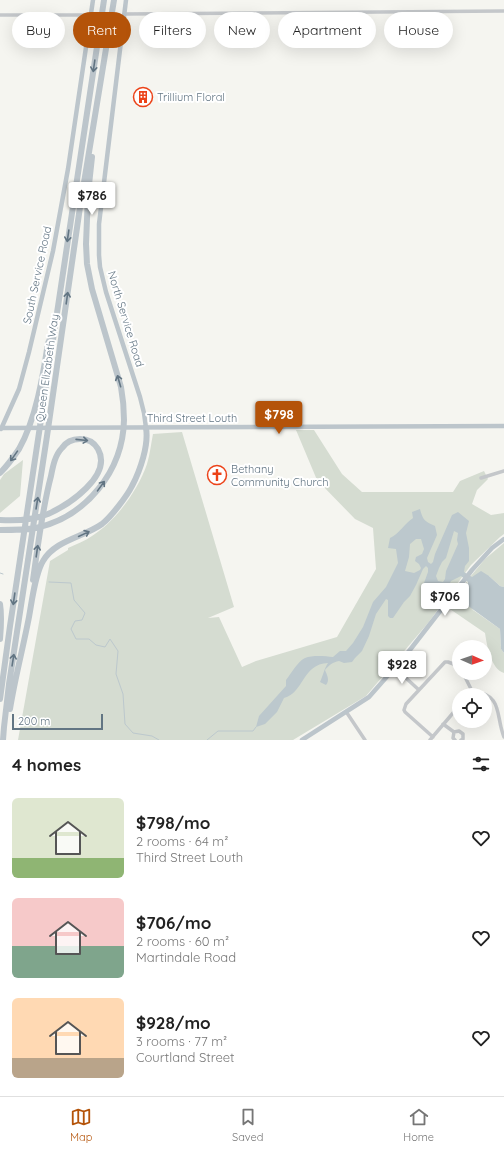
<!DOCTYPE html>
<meta charset="utf-8">
<style>
:root{--surface:#fff;--page:#f6f6f6;--text:#222;--muted:#767676;--line:#e0e0e0;--accent:#b45309}
body{margin:0;font-family:Quicksand,sans-serif;background:var(--page);color:var(--text);height:100vh;display:flex;flex-direction:column;font-size:15px;white-space:nowrap}
*{box-sizing:border-box;margin:0}
p{font-size:13px;color:var(--muted)}
.icon{flex:none;width:22px;height:22px;fill:none;stroke:currentColor;stroke-width:2;stroke-linecap:round;stroke-linejoin:round}
.map{position:relative;height:740px;overflow:hidden}
.side{display:flex;flex-direction:column;background:var(--surface);flex:1}
.side>*{flex:none}
.guide{position:absolute;left:12px;top:12px;width:480px;height:36px;display:flex;gap:8px}
.needle{width:26px;rotate:92deg}
.tools{position:absolute;left:452px;top:640px;display:grid;gap:8px}
.tools a{display:grid;place-items:center;width:40px;height:40px;border-radius:50%;background:var(--surface);box-shadow:0 4px 16px #0002;font-size:20px}
.scale{position:absolute;left:12px;bottom:10px;width:91px;box-sizing:border-box;padding-left:4px;border:2px solid #627583;border-top:0;font-size:11px;line-height:14px;white-space:nowrap;color:#627583;-webkit-text-stroke:3px #fff;paint-order:stroke}
.price{position:absolute;translate:-50% -34px;padding:0 9px;border-radius:4px;background:#fff;color:#222;font-size:13px;line-height:26px;filter:drop-shadow(0 1px 2px #0008)}
.price::after{content:'';position:absolute;left:50%;top:24px;width:12px;height:9px;margin-left:-6px;background:inherit;clip-path:polygon(0 0,100% 0,50% 100%)}
.price.active{background:var(--accent);color:#fff}
ul{padding:0;list-style:none}
li{display:flex;align-items:center;gap:12px;height:100px;padding:0 12px}
li span{display:grid;place-items:center;flex:none;width:112px;height:80px;border-radius:6px;color:#555}
li>.icon{margin-inline-start:auto}
span .icon{width:48px;height:48px;fill:#fffc;stroke-width:1}
li b{font-size:17px}
h2{display:flex;justify-content:space-between;align-items:center;height:48px;padding:0 12px;font-size:17px}
.chip{padding:0 14px;border-radius:18px;background:var(--surface);box-shadow:0 4px 16px #0002;font-size:14px;line-height:36px}
.chip.active{background:var(--accent);color:#fff}
.tab-bar{display:flex;justify-content:space-around;align-items:center;height:56px;border-top:1px solid var(--line);background:var(--surface);font-size:11px;color:var(--muted)}
.tab-bar a{display:grid;justify-items:center;gap:2px}
.tab-bar .active{color:var(--accent)}
.map>svg:first-child{display:block}
.green{fill:#d5dcd1}
.water{fill:#bcc8cd;fill-rule:evenodd}
.lines{fill:none;stroke-linecap:round;stroke-linejoin:round}
.stream{stroke:#bcc8cd;stroke-width:1}
.street{stroke:#c4c7ca;stroke-width:3.5}
.secondary{stroke:#bcc5cb;stroke-width:4.5}
.highway{stroke:#bcc5cb;stroke-width:6}
.oneway{stroke:#627583}
.labels{text-anchor:middle;dominant-baseline:central;stroke-width:4;stroke-linejoin:round;paint-order:stroke}
.poi-label{font-size:11px;fill:#627583;stroke:#fff;text-anchor:start}
.street-label{font-size:11px;fill:#627583;stroke:#fff}
</style>
<div class="map">
<svg width="504" height="740" viewBox="0 0 504 740">
<rect width="100%" height="100%" fill="#f5f5f0"/>
<path class="green" d="M296,430H314L342,474L362,492H453L460,481L484,471L488,479L477,490L472,504L491,515L504,513V534L500,537L471,565L428,623L366,696L293,740H18L50,561L68,550V548C76,544 85,541 92,536C116,521 138,490 147,464C150,454 151,444 153,434L182,432L234,607L208,618L219,617L242,667L256,661L337,637L376,569L373,528L355,519L317,480Z
M23,460L20,496L0,513V480L4,474Z
M504,543V587L500,586L489,576L470,577L485,559Z
M467,581L468,585L463,593L473,610L500,629L501,649L504,653V673C491,669 487,646 485,633L447,607Z"/>
<path class="water" d="M420,509C423,520 424,521 435,526L437,535L427,558L428,562L431,564L433,562L435,554L452,515L458,512L469,521L466,533L469,548V561L465,566L464,572L472,577L481,571L489,576L500,586L504,587V653L501,649L500,629L460,600L468,585V582L461,576L451,581L449,585L443,590L437,589L432,592L427,593L424,583L428,572V568L426,566L423,569L416,585L410,596L404,602L393,618H390L388,616V600L386,599L376,614L369,636L362,651L355,658L352,662L344,663L339,661C333,662 329,665 325,670C327,675 330,680 326,685L320,682C323,676 324,669 328,663C302,664 304,693 284,698L277,712L265,724L256,727L259,716L286,686V680C291,674 297,662 305,658C312,655 325,656 333,657L340,651H346L353,643L363,627L373,602L386,587L398,563L396,549L388,548L390,538C399,534 405,523 413,518L412,512ZM454,531L458,533L457,540L458,544L446,571L445,579L443,582L438,581L436,576L439,568L442,562L446,558ZM416,539H421L424,549L422,554L416,557L415,561L419,564L421,568L420,570L414,573L405,571L409,557L410,544Z"/>
<g class="lines">
<path class="stream" d="M0,573L3,574
M49,582L71,583L74,600L85,613L82,620L75,621L71,629L76,639H89L96,645L105,647L110,639L118,651L116,674L123,694L125,724L133,733L152,736L159,740
M207,740L218,731H253L256,727"/>
<path class="street" d="M124,14L504,11
M0,15H90
M481,478L504,471
M395,668L419,690
M463,673L472,691
M472,691C504,695 495,715 504,737
M347,713L365,740
M443,724L454,732L459,731L463,734V739L461,740
M454,732L453,738L455,740
M433,737L405,712L404,710L406,704L445,662H448L459,666
M430,740L459,706"/>
<path class="secondary" d="M126,0L99,224V255L100,267L106,292L140,397L144,413L146,428
M0,428L504,426
M1,429L19,389L29,352L53,251L68,169L93,0
M302,740L369,697L406,655L472,570L492,548L504,539"/>
<path class="highway" d="M0,473C7,466 13,458 19,449C36,419 43,376 48,343L50,339
M0,520C16,521 33,520 48,514C68,505 113,476 98,449C94,442 88,439 80,439C73,439 66,442 62,448C55,455 53,466 51,476C42,510 38,545 33,580
M0,530C12,530 24,530 36,528C86,517 123,471 124,420C124,409 123,398 121,387L92,289L87,264L86,244L88,194L92,157
M0,604C2,616 1,627 0,639
M0,699L10,626L104,0
M10,709C15,678 23,648 29,617C32,601 35,574 43,561C55,540 84,537 102,524C111,517 127,496 132,486C140,471 149,445 146,428
M3,740L4,727L9,684L47,436L80,207L114,0"/>
</g>
<defs><path id="oneway-shaft" d="M-6 0H5M1.5-3L5.5 0L1.5 3" fill="none" stroke-width="1.6" stroke-linecap="round" stroke-linejoin="round"/></defs>
<g class="oneway">
<use href="#oneway-shaft" transform="translate(94 66) rotate(98)"/>
<use href="#oneway-shaft" transform="translate(68 236) rotate(98)"/>
<use href="#oneway-shaft" transform="translate(67 298) rotate(-82)"/>
<use href="#oneway-shaft" transform="translate(119 381) rotate(-106)"/>
<use href="#oneway-shaft" transform="translate(82 440) rotate(6)"/>
<use href="#oneway-shaft" transform="translate(14 456) rotate(125)"/>
<use href="#oneway-shaft" transform="translate(101 486) rotate(-54)"/>
<use href="#oneway-shaft" transform="translate(37 503) rotate(-81)"/>
<use href="#oneway-shaft" transform="translate(84 534) rotate(-25)"/>
<use href="#oneway-shaft" transform="translate(37 551) rotate(-82)"/>
<use href="#oneway-shaft" transform="translate(14 599) rotate(98)"/>
<use href="#oneway-shaft" transform="translate(13 660) rotate(-81)"/>
</g>
<defs>
<symbol id="building-ring" viewBox="-11 -11 22 22"><circle r="9.5" fill="#fff" stroke="#ec4319" stroke-width="1.5"/><path d="M-4-6H4V6H1V3H-1V6H-4ZM-2.5-4.3h1.7v1.8h-1.7ZM.8-4.3h1.7v1.8H.8ZM-2.5-1h1.7V.8h-1.7ZM.8-1h1.7V.8H.8Z" fill="#ec4319"/></symbol>
<symbol id="church-ring" viewBox="-11 -11 22 22"><circle r="9.5" fill="#fff" stroke="#ec4319" stroke-width="1.5"/><path d="M-1.2-6h2.4v3.5h3.3v2.4h-3.3V6h-2.4V-.1h-3.3v-2.4h3.3Z" fill="#ec4319"/></symbol>
</defs>
<g fill-rule="evenodd">
<use href="#building-ring" x="132" y="86" width="22" height="22"/>
<use href="#church-ring" x="206" y="464" width="22" height="22"/>
</g>
<g class="labels">
<g class="poi-label">
<text x="157" y="97">Trillium Floral</text>
<text x="231" y="469">Bethany<tspan x="231" dy="13">Community Church</tspan></text>
</g>
<g class="street-label">
<text transform="translate(37 275) rotate(-78)">South Service Road</text>
<text transform="translate(126 319) rotate(73)">North Service Road</text>
<text transform="translate(47 368) rotate(-82)">Queen Elizabeth Way</text>
<text x="192" y="418">Third Street Louth</text>
</g>
</g>
</svg>
<div class="tools">
<a><svg class="needle" viewBox="-14 -14 28 28"><path d="M0-13l5 13h-10z" fill="#e53935"/><path d="M0 13l5-13h-10z" fill="#767676"/></svg></a>
<a><svg class="icon" aria-label="locate" viewBox="0 0 24 24"><circle cx="12" cy="12" r="6"/><path d="M12 2v4M12 18v4M2 12h4M18 12h4"/></svg></a>
</div>
<div class="scale">200 m</div>
<b class="price" style="left:92px;top:216px">$786</b>
<b class="price active" style="left:279px;top:435px">$798</b>
<b class="price" style="left:445px;top:617px">$706</b>
<b class="price" style="left:402px;top:685px">$928</b>
<div class="guide">
<a class="chip">Buy</a>
<a class="chip active">Rent</a>
<a class="chip">Filters</a>
<a class="chip">New</a>
<a class="chip">Apartment</a>
<a class="chip">House</a>
</div>
</div>
<section class="side">
<h2>4 homes<svg class="icon" aria-label="filters" viewBox="0 0 24 24"><path d="M4 7h16M4 17h16"/><circle cx="9" cy="7" r="2"/><circle cx="15" cy="17" r="2"/></svg></h2>
<ul>
<li><span style="background:linear-gradient(#dfe7d0 75%,#8fb573 0)"><svg class="icon" aria-label="home" viewBox="0 0 24 24"><path d="M3 11l9-7 9 7M6 9v11h12V9"/></svg></span><div><b>$798/mo</b><p>2 rooms · 64 m²</p><p>Third Street Louth</p></div><svg class="icon" aria-label="heart" viewBox="0 0 24 24"><path d="M12 20l-8-8c-3-5 5-10 8-4 3-6 11-1 8 4z"/></svg></li>
<li><span style="background:linear-gradient(#f6c9c9 60%,#7fa58c 0)"><svg class="icon" aria-label="home" viewBox="0 0 24 24"><path d="M3 11l9-7 9 7M6 9v11h12V9"/></svg></span><div><b>$706/mo</b><p>2 rooms · 60 m²</p><p>Martindale Road</p></div><svg class="icon" aria-label="heart" viewBox="0 0 24 24"><path d="M12 20l-8-8c-3-5 5-10 8-4 3-6 11-1 8 4z"/></svg></li>
<li><span style="background:linear-gradient(#ffd9b3 75%,#b9a48a 0)"><svg class="icon" aria-label="home" viewBox="0 0 24 24"><path d="M3 11l9-7 9 7M6 9v11h12V9"/></svg></span><div><b>$928/mo</b><p>3 rooms · 77 m²</p><p>Courtland Street</p></div><svg class="icon" aria-label="heart" viewBox="0 0 24 24"><path d="M12 20l-8-8c-3-5 5-10 8-4 3-6 11-1 8 4z"/></svg></li>
</ul>
</section>
<nav class="tab-bar">
<a class="active"><svg class="icon" aria-label="map" viewBox="0 0 24 24"><path d="M3 6l6-2 6 2 6-2v14l-6 2-6-2-6 2zM9 4v14M15 6v14"/></svg>Map</a>
<a><svg class="icon" aria-label="saved" viewBox="0 0 24 24"><path d="M7 4h10v16l-5-4-5 4z"/></svg>Saved</a>
<a><svg class="icon" aria-label="home" viewBox="0 0 24 24"><path d="M3 11l9-7 9 7M6 9v11h12V9"/></svg>Home</a>
</nav>
